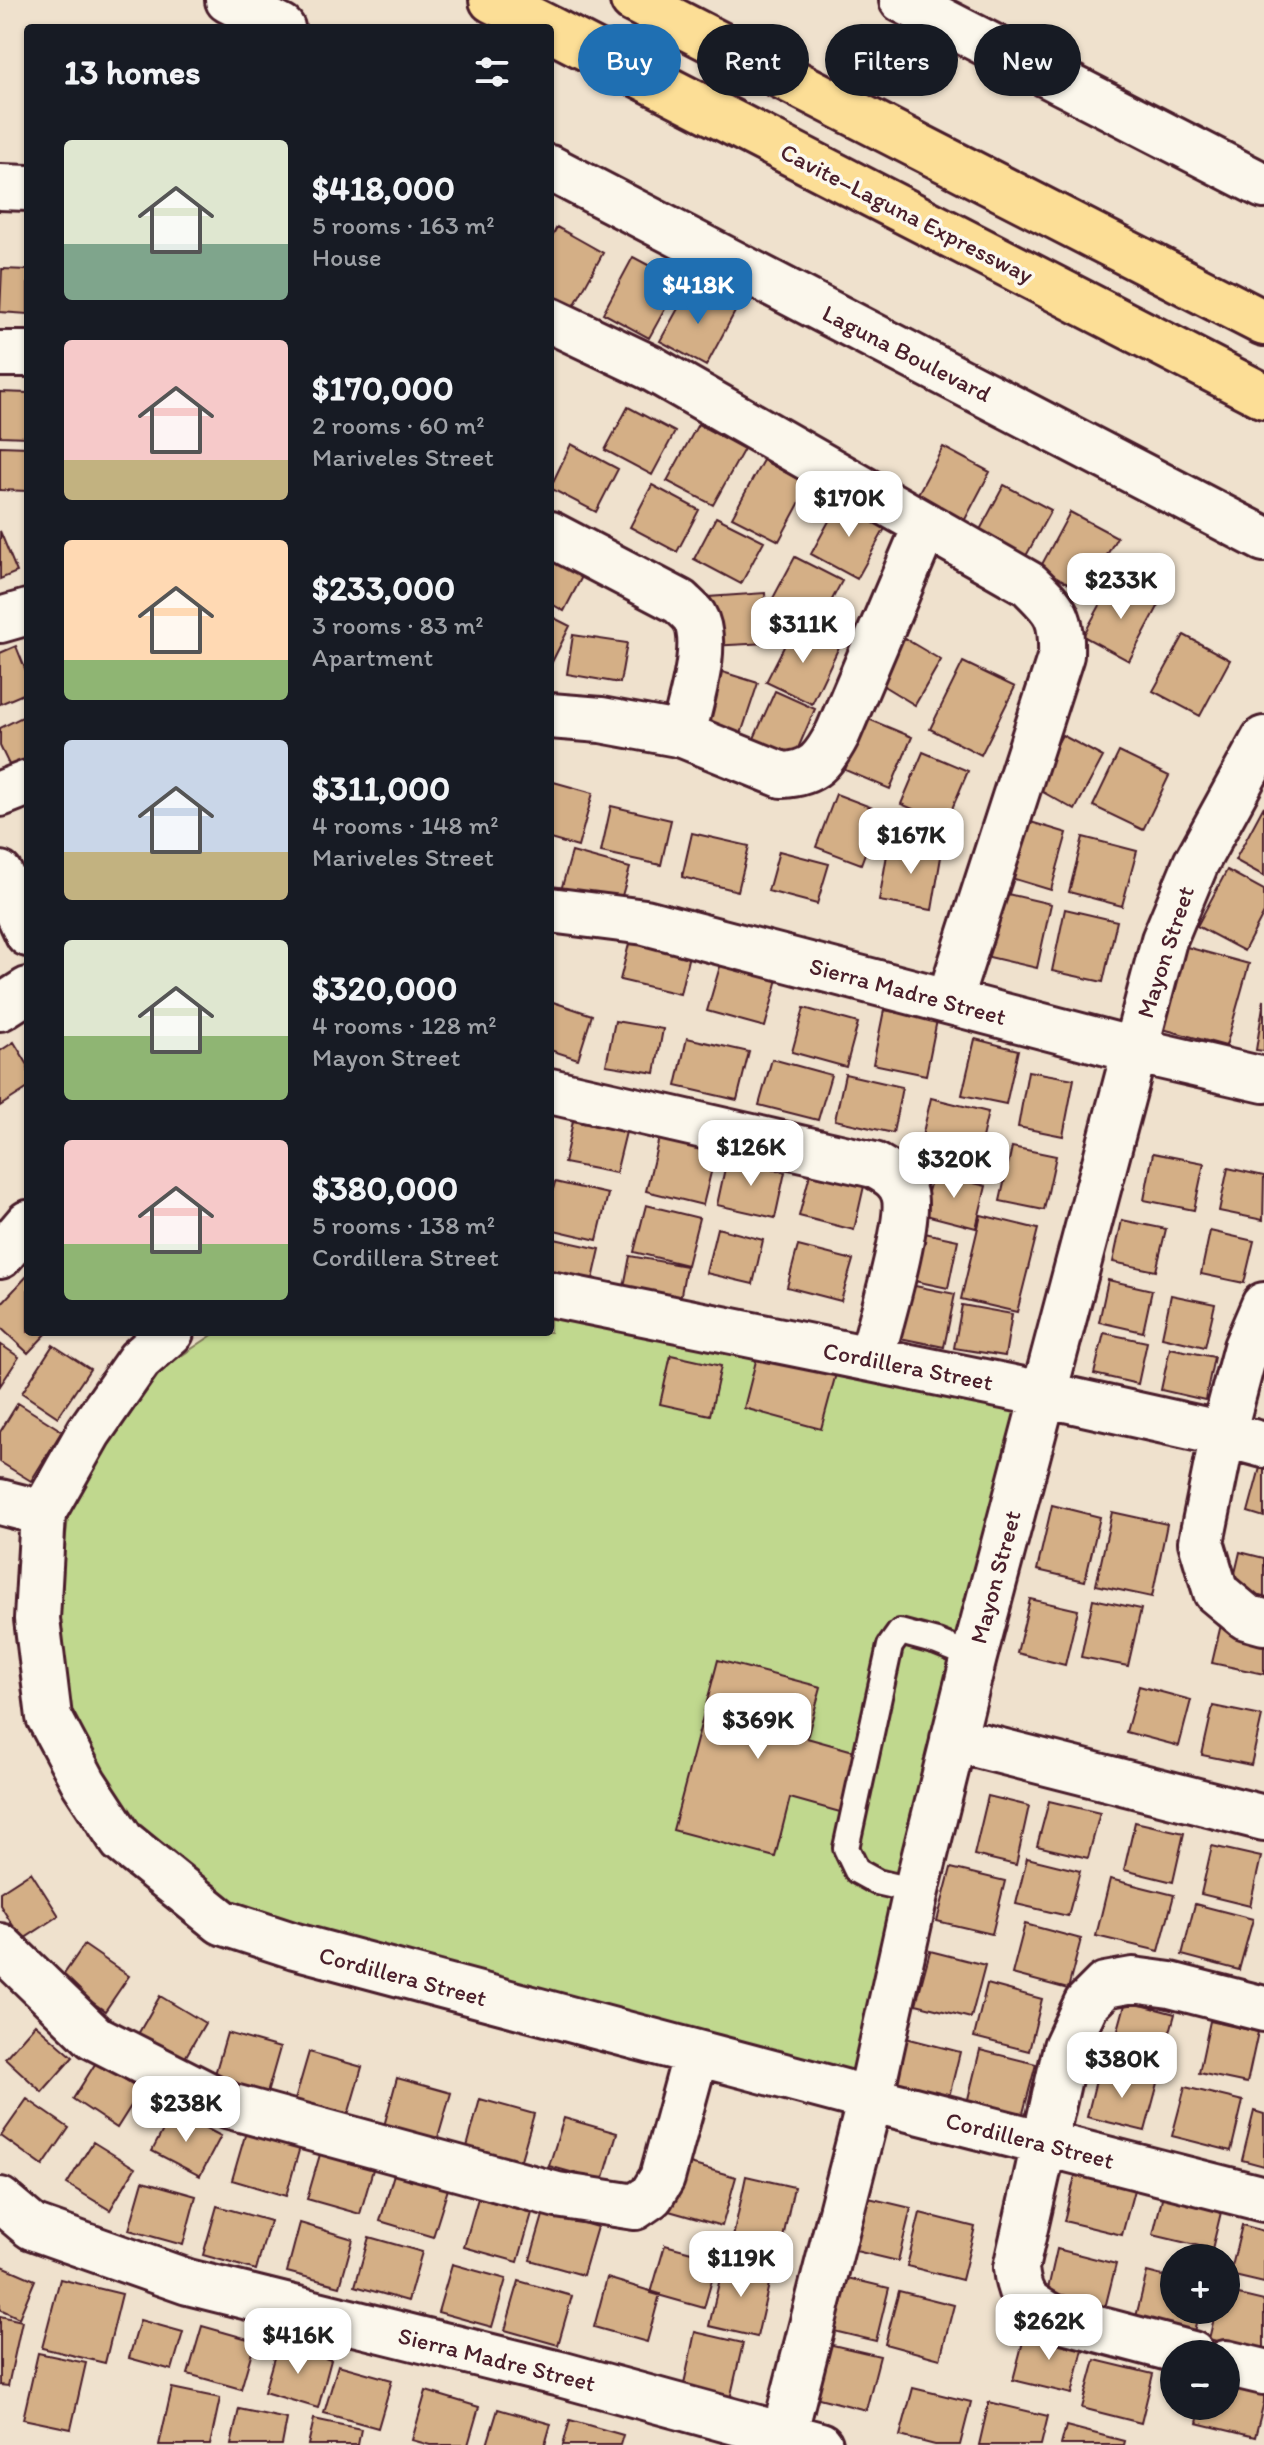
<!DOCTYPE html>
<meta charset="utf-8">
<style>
:root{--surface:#171b24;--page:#20242c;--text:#f1f3f6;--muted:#9ea1a6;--accent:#1f6fb2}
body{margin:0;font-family:Itim,sans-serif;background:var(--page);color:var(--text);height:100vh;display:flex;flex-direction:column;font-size:30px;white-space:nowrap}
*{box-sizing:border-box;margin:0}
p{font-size:26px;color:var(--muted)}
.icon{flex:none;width:44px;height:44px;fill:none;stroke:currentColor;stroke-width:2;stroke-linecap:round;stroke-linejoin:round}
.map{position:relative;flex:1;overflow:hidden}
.sheet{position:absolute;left:24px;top:24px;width:530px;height:1312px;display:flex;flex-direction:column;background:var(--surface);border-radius:8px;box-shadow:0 2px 6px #0004}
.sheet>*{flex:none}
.guide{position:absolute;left:578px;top:24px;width:566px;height:72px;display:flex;gap:16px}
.tools{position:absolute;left:1160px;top:2244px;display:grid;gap:16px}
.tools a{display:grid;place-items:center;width:80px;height:80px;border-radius:50%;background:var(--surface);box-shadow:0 2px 6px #0004;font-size:40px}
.price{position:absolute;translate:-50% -68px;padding:0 18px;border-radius:16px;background:#fff;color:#222;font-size:26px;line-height:52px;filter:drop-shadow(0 2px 4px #0008)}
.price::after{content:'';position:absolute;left:50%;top:48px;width:24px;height:18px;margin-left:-12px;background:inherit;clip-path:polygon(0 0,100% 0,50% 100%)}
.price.on{background:var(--accent);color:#fff}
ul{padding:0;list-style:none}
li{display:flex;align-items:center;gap:24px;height:200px;padding:0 40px}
li span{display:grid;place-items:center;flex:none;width:224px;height:160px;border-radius:8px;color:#555}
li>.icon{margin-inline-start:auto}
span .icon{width:96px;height:96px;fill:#fffc;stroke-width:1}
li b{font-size:34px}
h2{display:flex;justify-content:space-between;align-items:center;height:96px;padding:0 40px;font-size:34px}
.chip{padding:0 28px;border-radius:36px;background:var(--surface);box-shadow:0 2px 6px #0004;font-size:28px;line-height:72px}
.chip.on{background:var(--accent);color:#fff}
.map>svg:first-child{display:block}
.green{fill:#c0d88e;stroke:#857c5c;stroke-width:2}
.building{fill:#d4af86;stroke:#4a1f2b;stroke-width:2}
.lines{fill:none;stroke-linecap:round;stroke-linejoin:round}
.service-casing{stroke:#4a1f2b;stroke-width:30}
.minor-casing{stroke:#4a1f2b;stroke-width:50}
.secondary-casing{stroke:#4a1f2b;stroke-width:50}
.motorway-casing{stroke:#4a1f2b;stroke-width:50}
.service{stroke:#fbf7ec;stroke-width:24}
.minor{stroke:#fbf7ec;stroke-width:44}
.secondary{stroke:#fbf7ec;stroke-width:44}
.motorway{stroke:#fcde96;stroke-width:44}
.labels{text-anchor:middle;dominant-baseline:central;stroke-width:7;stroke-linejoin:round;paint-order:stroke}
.street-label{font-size:24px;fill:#4a1f2b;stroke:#fbf7ec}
</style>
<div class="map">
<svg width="1264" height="2445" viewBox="0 0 1264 2445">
<rect width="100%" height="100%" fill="#efe1cd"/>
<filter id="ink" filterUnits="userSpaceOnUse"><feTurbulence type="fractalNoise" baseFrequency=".0125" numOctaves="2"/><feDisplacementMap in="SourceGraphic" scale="16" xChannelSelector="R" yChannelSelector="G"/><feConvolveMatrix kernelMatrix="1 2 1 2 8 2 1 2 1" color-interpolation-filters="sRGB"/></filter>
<g filter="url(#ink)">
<path class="green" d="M550,1307L1023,1407L854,2084L232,1916L130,1836L90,1774L56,1675L62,1570L70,1500L163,1368L217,1332H550Z"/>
<path class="building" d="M557,227L603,253L573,308L550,296V240Z
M633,257L680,282L649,338L603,313Z
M2,269L28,270V314L0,312Z
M691,285L736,310L706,366L660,341Z
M0,392L28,393V437L0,436Z
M628,407L675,432L652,475L605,450Z
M698,424L744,449L713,505L667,481Z
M571,444L618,469L596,512L550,488Z
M0,446L28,447V491L0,490Z
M943,447L990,472L960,529L913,503Z
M763,460L809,485L779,541L732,517Z
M652,485L699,510L677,552L630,527Z
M1004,485L1051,510L1020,567L974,541Z
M841,499L888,523L857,579L811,554Z
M1070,512L1117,537L1086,593L1040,568Z
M716,517L764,541L741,584L694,559Z
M0,531L17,572L0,579Z
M550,548L587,567L564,611L550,603Z
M795,557L842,581L819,624L772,600Z
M1114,580L1159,605L1129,661L1083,636Z
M765,593L768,643L710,646L708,597Z
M550,616L570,626L550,666Z
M795,625L839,647L812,704L766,682Z
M897,634L941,660L915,705L872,679Z
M573,635L627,643L620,683L567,674Z
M1184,635L1230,660L1200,716L1153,691Z
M16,646L28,676V692L0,704V653Z
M963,662L1015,687L981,755L930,729Z
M716,670L758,683L740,737L698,725Z
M775,691L815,709L793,760L752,743Z
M28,714V763L12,771L0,746V728Z
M866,718L912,737L890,789L845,770Z
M1062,735L1103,757L1075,810L1034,787Z
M923,752L968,771L946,823L901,804Z
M1119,752L1169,776L1143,830L1093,806Z
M550,781L593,793L578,847L550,839Z
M836,794L881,811L861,864L816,847Z
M611,806L671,820L661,865L601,852Z
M1264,806V876L1235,860Z
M1024,820L1067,833L1051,890L1008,877Z
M692,833L749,846L738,891L682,877Z
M1083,837L1137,851L1122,906L1069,892Z
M889,843L942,851L932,910L879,901Z
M779,851L829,864L817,904L768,891Z
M572,852L630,868L617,913L559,897Z
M1227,870L1264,890V913L1244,951L1197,926Z
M999,892L1051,904L1037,968L985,956Z
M1065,909L1117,921L1103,982L1052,971Z
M632,932L691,946L680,994L620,980Z
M1183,946L1249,964L1226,1046L1159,1028Z
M721,963L778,979L765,1027L707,1011Z
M1264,1000V1051L1256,1050Z
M550,1001L592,1015L578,1059L550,1050Z
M804,1008L858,1023L846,1067L792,1052Z
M884,1010L937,1020L926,1075L873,1064Z
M615,1021L663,1029L655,1073L606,1065Z
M687,1038L749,1052L737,1100L676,1086Z
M975,1039L1018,1050L1006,1104L962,1095Z
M14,1042L28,1065V1088L0,1106V1051Z
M772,1059L831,1075L818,1120L759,1105Z
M1028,1071L1074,1079L1063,1136L1018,1127Z
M845,1074L902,1087L893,1133L835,1120Z
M931,1098L988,1112L978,1155L921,1141Z
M573,1121L626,1132L616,1173L564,1163Z
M659,1138L716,1152L703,1205L646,1191Z
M1012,1147L1056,1156L1044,1210L1000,1201Z
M1153,1153L1204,1163L1194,1210L1144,1200Z
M727,1159L785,1172L775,1218L717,1205Z
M1228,1168L1264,1176L1263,1220L1219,1211Z
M933,1173L986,1186L976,1228L922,1214Z
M810,1174L864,1186L854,1230L799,1216Z
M555,1182L608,1194L597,1240L550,1229V1201Z
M646,1205L699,1218L687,1265L634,1252Z
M981,1215L1038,1229L1017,1312L961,1299Z
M1122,1220L1166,1229L1156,1271L1113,1262Z
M717,1228L763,1240L753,1284L706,1273Z
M915,1231L958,1240L948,1288L905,1279Z
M1210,1231L1254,1241L1244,1283L1201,1274Z
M550,1238L600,1249L589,1297L550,1288Z
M798,1246L853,1260L841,1301L787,1287Z
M630,1256L686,1266L678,1312L621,1302Z
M28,1275V1332H48L28,1353L0,1327V1305Z
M1108,1280L1152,1290L1143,1332L1099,1322Z
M910,1285L955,1294L944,1347L900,1338Z
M1171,1295L1215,1304L1205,1347L1162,1337Z
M962,1305L1012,1314L1005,1356L954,1348Z
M1104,1333L1147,1342L1138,1384L1094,1374Z
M0,1344L19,1357L0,1386Z
M53,1345L90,1369L58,1417L22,1393Z
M1170,1348L1214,1357L1205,1400L1161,1390Z
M759,1349L837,1370L821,1429L744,1408Z
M671,1355L721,1366L710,1415L660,1404Z
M18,1403L62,1431L31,1481L0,1462V1432Z
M1261,1464L1264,1465V1517L1248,1512Z
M1052,1505L1100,1517L1085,1581L1037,1570Z
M1112,1512L1167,1524L1152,1597L1096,1585Z
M1240,1552L1264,1558V1607L1229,1599Z
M1030,1599L1078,1610L1065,1665L1017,1653Z
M1093,1599L1141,1609L1128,1666L1081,1657Z
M1223,1616L1264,1625V1674L1212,1663Z
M718,1660L821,1687L807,1738L857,1752L840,1812L790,1798L775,1857L673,1830Z
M1139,1686L1191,1700L1179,1746L1126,1732Z
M1213,1706L1262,1716L1251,1765L1202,1755Z
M988,1796L1029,1806L1016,1865L974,1855Z
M1049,1801L1100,1813L1088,1858L1037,1846Z
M1135,1822L1184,1833L1173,1882L1124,1870Z
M1212,1846L1261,1857L1250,1906L1201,1894Z
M1027,1858L1080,1871L1068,1916L1016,1904Z
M951,1868L1005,1881L992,1934L937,1921Z
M31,1872L59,1916L22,1940L0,1905V1892Z
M1110,1879L1174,1895L1159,1951L1096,1936Z
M1195,1904L1253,1919L1239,1970L1182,1955Z
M1025,1924L1081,1939L1068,1989L1012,1974Z
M84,1945L129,1976L105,2011L60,1980Z
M930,1951L985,1965L971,2018L916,2004Z
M987,1984L1042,1999L1029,2051L974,2037Z
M160,1996L205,2023L182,2063L137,2036Z
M1126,2001L1175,2014L1162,2061L1113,2048Z
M1210,2021L1258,2032L1247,2083L1199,2073Z
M35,2024L73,2057L42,2092L5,2058Z
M227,2033L280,2048L266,2097L213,2081Z
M906,2038L960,2052L947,2105L892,2091Z
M980,2050L1036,2064L1022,2117L967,2103Z
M309,2052L362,2067L348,2115L295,2100Z
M97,2061L141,2090L117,2128L73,2099Z
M1099,2068L1158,2083L1145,2131L1087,2117Z
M397,2078L451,2093L437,2141L384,2126Z
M1185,2087L1243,2101L1231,2151L1172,2136Z
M27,2099L69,2128L43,2166L1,2136Z
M480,2099L534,2114L520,2163L467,2147Z
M173,2111L221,2136L200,2176L152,2151Z
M1254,2111L1264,2114V2166L1242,2160Z
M564,2118L617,2133L603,2181L549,2166Z
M246,2132L300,2147L286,2196L232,2180Z
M93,2142L135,2168L110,2210L67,2184Z
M321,2151L374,2166L360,2214L307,2199Z
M683,2162L736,2177L722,2226L669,2211Z
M1076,2172L1135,2186L1122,2235L1064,2221Z
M394,2174L448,2189L433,2237L380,2221Z
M746,2176L794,2187L780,2252L732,2242Z
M143,2181L196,2196L183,2245L129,2230Z
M1165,2186L1224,2200L1212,2249L1153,2235Z
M856,2195L911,2208L898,2261L843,2248Z
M478,2198L532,2213L518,2262L464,2247Z
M217,2206L270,2221L256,2270L203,2255Z
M544,2212L597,2227L583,2275L530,2260Z
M920,2213L975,2227L962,2280L907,2266Z
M300,2223L353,2239L340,2286L287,2272Z
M1242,2225L1264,2231V2283L1230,2275Z
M369,2237L422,2252L408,2301L355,2286Z
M665,2245L718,2259L704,2308L651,2293Z
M1057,2249L1116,2264L1104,2312L1046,2298Z
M724,2261L772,2271L757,2337L709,2326Z
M452,2264L506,2279L492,2327L438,2312Z
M0,2265L35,2280L19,2318L0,2309Z
M1147,2272L1174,2279V2310H1199L1193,2336L1135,2321Z
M835,2275L889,2288L876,2341L821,2328Z
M607,2278L660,2294L647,2342L594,2327Z
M60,2279L122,2294L105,2363L42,2348Z
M519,2281L572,2296L558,2345L505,2330Z
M899,2291L954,2305L940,2359L885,2344Z
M1226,2292L1264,2301V2353L1209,2339L1216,2310H1226Z
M0,2316L22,2321L8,2386L0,2385Z
M140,2320L183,2332L172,2370L129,2358Z
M202,2326L255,2341L241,2389L188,2374Z
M1026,2330L1084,2345L1072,2394L1013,2380Z
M695,2332L743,2343L728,2408L681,2398Z
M824,2343L880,2356L866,2410L811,2396Z
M278,2344L331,2360L318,2408L264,2392Z
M38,2353L86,2363L71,2429L23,2419Z
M1095,2360L1153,2374L1141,2423L1082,2408Z
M338,2365L392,2380L378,2428L324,2413Z
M1226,2378L1264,2388V2402L1255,2437L1197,2423L1201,2406H1226Z
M172,2388L220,2398L210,2445H159Z
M913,2388L971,2402L960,2445H935L900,2436Z
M426,2391L479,2407L468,2445H430L412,2440Z
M989,2402L1048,2416L1041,2445H979Z
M239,2409L287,2419L282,2445H231Z
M498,2409L551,2424L545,2445H487Z
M314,2419L361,2429L358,2445H308Z
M570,2420L623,2435L620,2445H563Z
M1066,2426L1124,2441L1123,2445H1061Z"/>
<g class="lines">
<defs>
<path id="service" d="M916,1891L877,1882L857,1871L846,1848L890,1646L900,1632L937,1642L974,1657"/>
<path id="minor" d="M0,187L28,188
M550,320L651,368L1029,584C1057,611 1062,617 1061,655L949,1001
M0,354H28
M550,534L680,602C684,606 690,611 694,616C711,644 689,705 683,735
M0,620L28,612
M550,716L601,720L683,735L782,775C814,774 824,760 838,733L926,525
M0,794L28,783
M0,874L28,934
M550,910L645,922L1134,1050L1264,1080
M0,1008L28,990
M550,1091L874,1165C888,1173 899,1178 904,1194C912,1219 879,1328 871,1359
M0,1256L28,1223
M550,1294L1043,1394L1223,1434L1264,1445
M1264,1305L1246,1347L1223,1434L1201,1542L1216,1592L1246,1617L1264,1622
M171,1332L139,1360L89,1432L43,1513L37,1619L49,1717L84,1783L122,1841L222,1922L295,1946L870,2099L1264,2199
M0,1502L43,1513
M953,1739L1264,1818
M0,1946L94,2037L230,2106L557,2195L635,2207L651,2196L662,2178L696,2053
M0,2200L32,2227L188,2282L560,2374L820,2445
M1192,2354L1052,2317C1026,2303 1019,2298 1016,2268L1066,2047L1086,2004L1105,1985L1133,1980L1170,1985L1264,2009
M1226,2363L1264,2372
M784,2435L870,2099L916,1891L974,1657L1164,940L1196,863L1264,739"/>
<path id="secondary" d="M228,0L282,28
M902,0L1264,186
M550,168L1264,539"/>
<path id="motorway" d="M492,0L548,28
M633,0L1264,323
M550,29L1264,396"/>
</defs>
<use href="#service" class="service-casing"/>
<use href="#minor" class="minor-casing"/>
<use href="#secondary" class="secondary-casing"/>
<use href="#motorway" class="motorway-casing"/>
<use href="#service" class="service"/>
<use href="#minor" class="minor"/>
<use href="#secondary" class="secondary"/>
<use href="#motorway" class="motorway"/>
</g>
</g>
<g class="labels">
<g class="street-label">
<text transform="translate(907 213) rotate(27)">Cavite–Laguna Expressway</text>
<text transform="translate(907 353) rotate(27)">Laguna Boulevard</text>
<text transform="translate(1165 952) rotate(-72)">Mayon Street</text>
<text transform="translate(908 991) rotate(15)">Sierra Madre Street</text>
<text transform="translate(908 1366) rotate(11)">Cordillera Street</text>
<text transform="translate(995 1577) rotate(-75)">Mayon Street</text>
<text transform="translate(403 1976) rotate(15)">Cordillera Street</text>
<text transform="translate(1030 2140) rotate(14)">Cordillera Street</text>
<text transform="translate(497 2359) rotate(14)">Sierra Madre Street</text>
</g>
</g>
</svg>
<div class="tools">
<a>+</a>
<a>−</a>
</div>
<b class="price on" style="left:698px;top:326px">$418K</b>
<b class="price" style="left:849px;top:539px">$170K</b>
<b class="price" style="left:1121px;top:621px">$233K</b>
<b class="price" style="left:803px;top:665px">$311K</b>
<b class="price" style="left:911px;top:876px">$167K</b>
<b class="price" style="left:751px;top:1188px">$126K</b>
<b class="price" style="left:954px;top:1200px">$320K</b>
<b class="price" style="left:758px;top:1761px">$369K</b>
<b class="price" style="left:1122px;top:2100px">$380K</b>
<b class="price" style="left:186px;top:2144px">$238K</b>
<b class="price" style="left:741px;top:2299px">$119K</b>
<b class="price" style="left:1049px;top:2362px">$262K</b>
<b class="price" style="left:298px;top:2376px">$416K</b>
<div class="guide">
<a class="chip on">Buy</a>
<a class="chip">Rent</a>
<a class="chip">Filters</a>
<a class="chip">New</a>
</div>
<section class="sheet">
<h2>13 homes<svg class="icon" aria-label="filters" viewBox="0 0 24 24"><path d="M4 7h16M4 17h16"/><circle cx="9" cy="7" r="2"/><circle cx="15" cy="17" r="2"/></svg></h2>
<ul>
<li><span style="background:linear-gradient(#dfe7d0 65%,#7fa58c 0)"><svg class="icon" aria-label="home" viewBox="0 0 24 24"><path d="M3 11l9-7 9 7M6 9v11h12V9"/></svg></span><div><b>$418,000</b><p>5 rooms · 163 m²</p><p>House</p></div></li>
<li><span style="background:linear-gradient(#f6c9c9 75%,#c2b280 0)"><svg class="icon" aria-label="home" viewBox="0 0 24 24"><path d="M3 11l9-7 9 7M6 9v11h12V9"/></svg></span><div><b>$170,000</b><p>2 rooms · 60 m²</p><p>Mariveles Street</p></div></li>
<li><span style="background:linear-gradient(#ffd9b3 75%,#8fb573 0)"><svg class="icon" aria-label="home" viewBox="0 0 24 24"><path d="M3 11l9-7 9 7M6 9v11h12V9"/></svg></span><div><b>$233,000</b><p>3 rooms · 83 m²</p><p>Apartment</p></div></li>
<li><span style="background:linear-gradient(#c9d6e8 70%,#c2b280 0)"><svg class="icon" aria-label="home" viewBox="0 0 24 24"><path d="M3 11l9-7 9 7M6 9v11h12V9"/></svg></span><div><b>$311,000</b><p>4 rooms · 148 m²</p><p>Mariveles Street</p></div></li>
<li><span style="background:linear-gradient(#dfe7d0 60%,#8fb573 0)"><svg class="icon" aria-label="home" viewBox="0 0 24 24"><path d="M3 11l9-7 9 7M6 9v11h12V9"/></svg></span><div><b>$320,000</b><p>4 rooms · 128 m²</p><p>Mayon Street</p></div></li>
<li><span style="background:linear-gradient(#f6c9c9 65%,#8fb573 0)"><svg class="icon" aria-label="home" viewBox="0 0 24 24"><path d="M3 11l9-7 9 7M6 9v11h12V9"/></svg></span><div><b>$380,000</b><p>5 rooms · 138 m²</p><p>Cordillera Street</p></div></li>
</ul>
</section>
</div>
